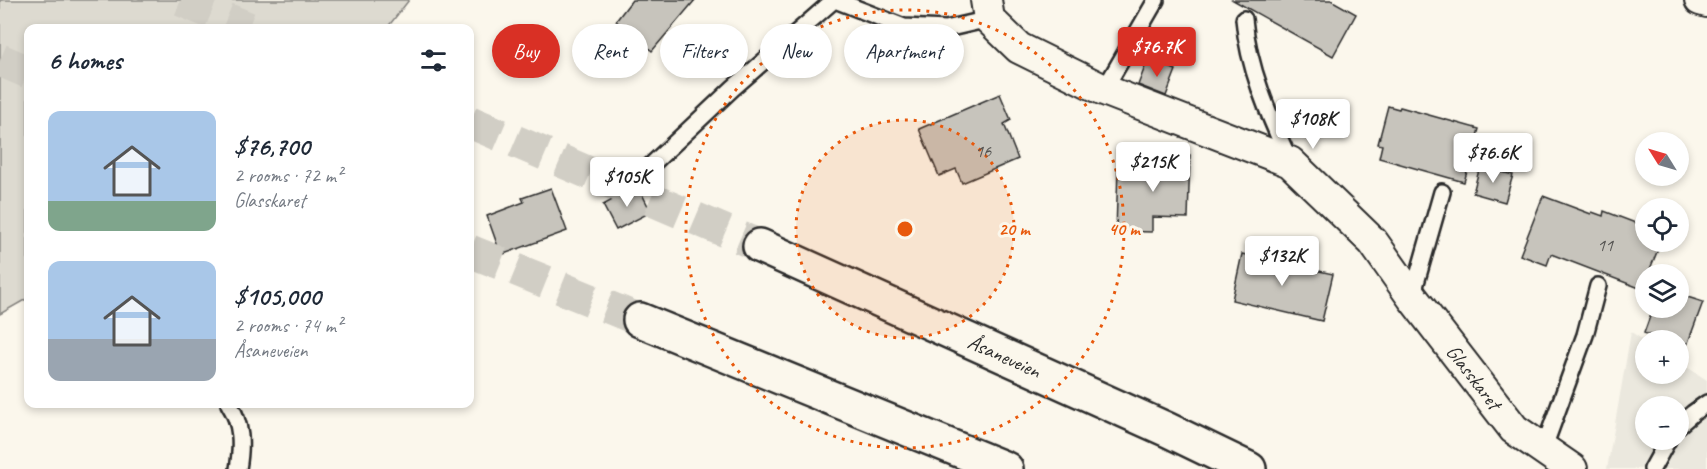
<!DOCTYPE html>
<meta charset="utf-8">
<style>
:root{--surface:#fff;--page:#f6f6f7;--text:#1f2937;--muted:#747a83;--accent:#d93025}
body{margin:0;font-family:Caveat,sans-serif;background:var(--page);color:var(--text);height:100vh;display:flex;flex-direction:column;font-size:22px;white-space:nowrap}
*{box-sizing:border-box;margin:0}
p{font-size:20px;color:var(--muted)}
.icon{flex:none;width:33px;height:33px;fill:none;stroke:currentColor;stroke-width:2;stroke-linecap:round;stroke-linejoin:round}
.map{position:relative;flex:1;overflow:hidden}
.panel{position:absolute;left:24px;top:24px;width:450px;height:384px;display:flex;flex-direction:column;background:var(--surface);border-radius:12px;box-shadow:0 3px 9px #0003}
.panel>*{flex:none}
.hud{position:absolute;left:492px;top:24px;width:570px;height:54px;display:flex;gap:12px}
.needle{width:39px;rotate:307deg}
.fabs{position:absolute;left:1635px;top:132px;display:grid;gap:12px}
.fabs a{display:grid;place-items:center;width:54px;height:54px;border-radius:50%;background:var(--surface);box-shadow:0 3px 9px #0003;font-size:30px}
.price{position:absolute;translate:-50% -51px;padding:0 14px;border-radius:6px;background:#fff;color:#222;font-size:20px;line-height:39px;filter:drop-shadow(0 2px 3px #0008)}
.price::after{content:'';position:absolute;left:50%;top:36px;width:18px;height:14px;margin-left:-9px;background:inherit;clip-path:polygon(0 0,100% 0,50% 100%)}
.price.selected{background:var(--accent);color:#fff}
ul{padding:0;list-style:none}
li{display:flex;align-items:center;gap:18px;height:150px;padding:0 24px}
li span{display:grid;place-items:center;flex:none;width:168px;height:120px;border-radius:12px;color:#555}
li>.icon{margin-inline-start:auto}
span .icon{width:72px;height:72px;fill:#fffc;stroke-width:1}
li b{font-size:26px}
h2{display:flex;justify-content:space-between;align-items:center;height:72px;padding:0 24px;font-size:26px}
.chip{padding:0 21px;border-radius:27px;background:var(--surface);box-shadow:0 3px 9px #0003;font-size:21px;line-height:54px}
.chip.selected{background:var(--accent);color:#fff}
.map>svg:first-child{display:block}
.built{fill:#ebe8de;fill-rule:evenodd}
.green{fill:#dddad0;stroke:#84827e;stroke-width:1.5}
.building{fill:#c7c4bc;stroke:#2b2b2b;stroke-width:1.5}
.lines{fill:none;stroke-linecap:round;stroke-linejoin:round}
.motorway-tunnel{stroke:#d1cec5;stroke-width:33;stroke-dasharray:33 16;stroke-linecap:butt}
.service-casing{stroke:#2b2b2b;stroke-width:20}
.minor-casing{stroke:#2b2b2b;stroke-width:34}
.motorway-casing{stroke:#2b2b2b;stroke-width:38}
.service{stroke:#fbf7ec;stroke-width:15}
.minor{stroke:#fbf7ec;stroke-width:30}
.motorway{stroke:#fbf7ec;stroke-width:33}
.ring{fill:none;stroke:#e8590c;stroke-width:3;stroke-dasharray:3 6}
.labels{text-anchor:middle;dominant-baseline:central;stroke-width:6;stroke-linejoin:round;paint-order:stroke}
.number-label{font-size:18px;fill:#52514f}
.street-label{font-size:21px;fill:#2b2b2b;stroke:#fbf7ec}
.centre{fill:#e8590c;stroke:#fbf7ec;stroke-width:3}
.ring-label{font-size:18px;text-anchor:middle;font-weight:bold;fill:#e8590c;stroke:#fbf7ec;stroke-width:6;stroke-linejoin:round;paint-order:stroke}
</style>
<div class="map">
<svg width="1707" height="469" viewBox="0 0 1707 469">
<rect width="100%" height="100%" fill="#fbf7ec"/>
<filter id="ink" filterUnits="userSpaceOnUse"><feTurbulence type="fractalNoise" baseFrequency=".0167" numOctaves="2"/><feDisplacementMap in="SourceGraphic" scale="12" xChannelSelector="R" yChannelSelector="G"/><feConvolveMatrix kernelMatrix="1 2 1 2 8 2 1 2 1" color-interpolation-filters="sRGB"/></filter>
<g filter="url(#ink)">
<path class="built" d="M1631,332L1645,341L1646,374H1678L1679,362L1707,380V469H1607ZM1646,406H1678V440H1646Z"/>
<path class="green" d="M0,0H409L387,28H28V298L0,314Z"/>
<path class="building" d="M632,0H695L652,51L616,21Z
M1233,0H1331L1356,14L1333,56Z
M1148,59L1176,70L1166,96L1138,85Z
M1000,94L1011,120L1004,124L1018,159L962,183L956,169L939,176L919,129Z
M1388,106L1399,109L1400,107L1479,129L1464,182L1379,158L1382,145L1378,144Z
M1158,154L1190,155L1188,218L1152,217V232L1116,231L1118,167L1158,168Z
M1480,166L1513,175L1505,202L1473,193Z
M638,186L651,212L616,230L603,205Z
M551,188L567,231L501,255L487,216L524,202L522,198Z
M1543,196L1591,214L1592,212L1603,216L1604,211L1646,227V242H1661L1648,274H1646L1642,289L1551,254L1547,265L1520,255Z
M1242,254L1333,274L1322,321L1232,300Z
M1678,294L1703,302L1686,348L1678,345V340H1664L1644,333L1653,308H1678Z"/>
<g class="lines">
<path class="motorway-tunnel" d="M181,0L248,28
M0,60L28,72
M470,122L760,246
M470,251L640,320"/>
<defs>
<path id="service" d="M835,0L904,27L946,29L989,19
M1244,19C1248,67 1269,116 1289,159
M1104,90L1156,0
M648,168L733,88L834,0
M1412,297L1442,192
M229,404C242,424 242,445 238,469
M1678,426L1693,413L1707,403
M1543,450L1585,335L1598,286
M1652,469L1668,440"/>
<g id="minor">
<path id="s1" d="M986,0L989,19L1019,48L1104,90L1290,162L1373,242L1412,297L1514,429L1572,469"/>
<path d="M1700,0L1707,2"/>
</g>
<g id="motorway">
<path id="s2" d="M760,246L1168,430L1249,469"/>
<path d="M640,320L1006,469"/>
</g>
</defs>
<use href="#service" class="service-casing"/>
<use href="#minor" class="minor-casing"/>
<use href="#motorway" class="motorway-casing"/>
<use href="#service" class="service"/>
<use href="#minor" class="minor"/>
<use href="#motorway" class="motorway"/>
</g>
</g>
<circle cx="905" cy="229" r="109" fill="#e8590c" fill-opacity=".12"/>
<g class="ring">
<circle cx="905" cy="229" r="109"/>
<circle cx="905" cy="229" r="219"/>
</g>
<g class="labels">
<g class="number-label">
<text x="983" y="151">16</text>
<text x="1605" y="245">11</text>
</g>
<g class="street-label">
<text stroke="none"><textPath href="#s2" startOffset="268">Åsaneveien</textPath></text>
<text stroke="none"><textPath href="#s1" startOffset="639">Glasskaret</textPath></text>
</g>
</g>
<circle cx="905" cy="229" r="9" class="centre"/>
<g class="ring-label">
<text x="1014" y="235">20 m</text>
<text x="1124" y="235">40 m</text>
</g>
</svg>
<div class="fabs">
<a><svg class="needle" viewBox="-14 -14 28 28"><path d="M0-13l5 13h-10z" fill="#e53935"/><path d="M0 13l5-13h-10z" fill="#747a83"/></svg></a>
<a><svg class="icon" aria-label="locate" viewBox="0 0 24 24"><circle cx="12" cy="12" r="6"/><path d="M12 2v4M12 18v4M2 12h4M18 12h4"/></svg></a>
<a><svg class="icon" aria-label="layers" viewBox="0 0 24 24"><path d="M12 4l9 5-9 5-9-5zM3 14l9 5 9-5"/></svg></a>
<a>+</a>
<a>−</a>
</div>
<b class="price selected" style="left:1157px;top:78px">$76.7K</b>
<b class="price" style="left:1313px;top:150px">$108K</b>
<b class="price" style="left:1493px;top:184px">$76.6K</b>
<b class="price" style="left:1153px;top:193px">$215K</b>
<b class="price" style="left:627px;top:208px">$105K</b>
<b class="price" style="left:1282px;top:287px">$132K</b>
<div class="hud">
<a class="chip selected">Buy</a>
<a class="chip">Rent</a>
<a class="chip">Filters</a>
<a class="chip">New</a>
<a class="chip">Apartment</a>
</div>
<section class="panel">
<h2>6 homes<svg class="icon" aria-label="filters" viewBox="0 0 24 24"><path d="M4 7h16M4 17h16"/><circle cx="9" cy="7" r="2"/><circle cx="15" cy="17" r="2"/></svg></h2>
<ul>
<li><span style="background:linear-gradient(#a9c7e8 75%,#7fa58c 0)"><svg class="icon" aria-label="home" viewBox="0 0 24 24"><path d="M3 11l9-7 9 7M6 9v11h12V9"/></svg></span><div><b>$76,700</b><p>2 rooms · 72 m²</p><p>Glasskaret</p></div></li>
<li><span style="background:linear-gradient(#a9c7e8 65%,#9aa5b1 0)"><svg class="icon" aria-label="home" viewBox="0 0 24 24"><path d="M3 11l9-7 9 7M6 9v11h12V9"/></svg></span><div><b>$105,000</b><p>2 rooms · 74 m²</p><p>Åsaneveien</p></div></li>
</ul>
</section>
</div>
